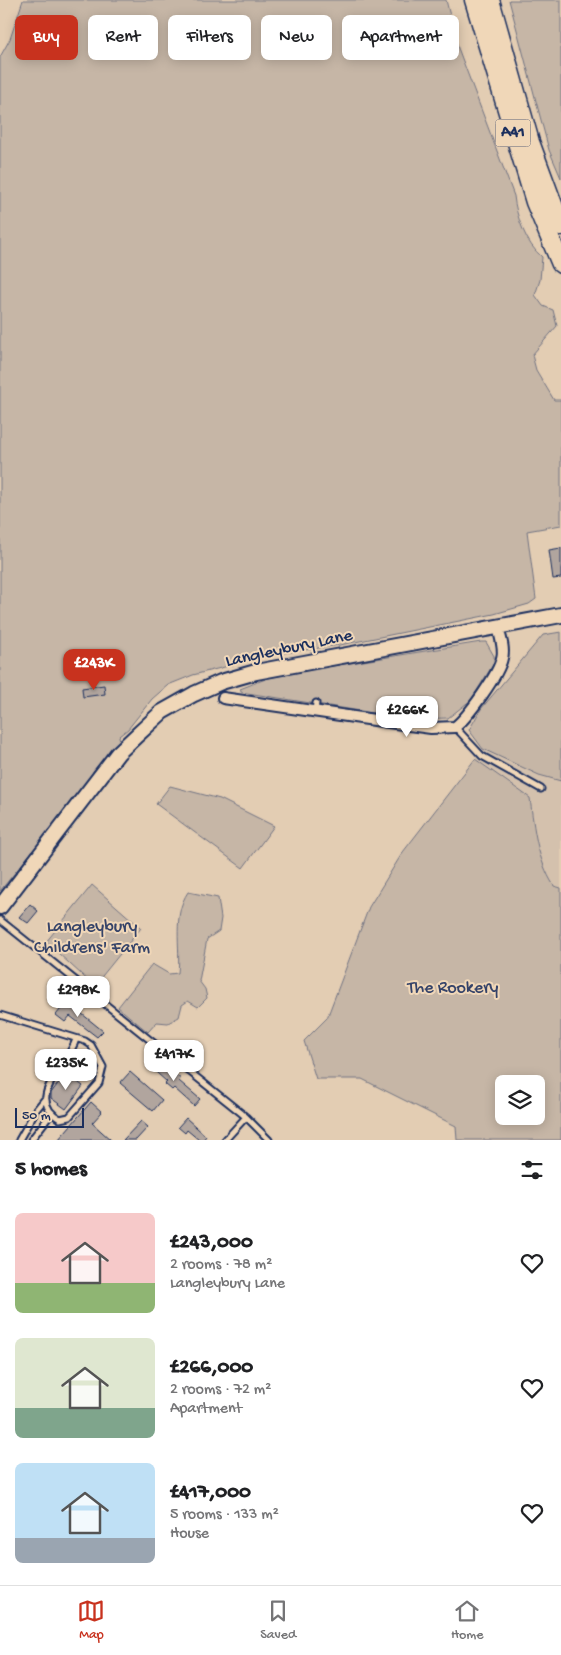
<!DOCTYPE html>
<meta charset="utf-8">
<style>
:root{--surface:#fff;--page:#f2f2f2;--text:#202124;--muted:#757577;--line:#e0e0e0;--accent:#c8321e}
body{margin:0;font-family:"Gochi Hand",sans-serif;background:var(--page);color:var(--text);height:100vh;display:flex;flex-direction:column;font-size:19px;white-space:nowrap}
*{box-sizing:border-box;margin:0}
p{font-size:16px;color:var(--muted)}
.icon{flex:none;width:28px;height:28px;fill:none;stroke:currentColor;stroke-width:2;stroke-linecap:round;stroke-linejoin:round}
.map{position:relative;height:1140px;overflow:hidden}
.sheet{display:flex;flex-direction:column;background:var(--surface);flex:1}
.sheet>*{flex:none}
.hud{position:absolute;left:15px;top:15px;width:531px;height:45px;display:flex;gap:10px}
.tools{position:absolute;left:495px;top:1075px;display:grid;gap:10px}
.tools a{display:grid;place-items:center;width:50px;height:50px;border-radius:8px;background:var(--surface);box-shadow:0 2px 12px #0003;font-size:25px}
.scale{position:absolute;left:15px;bottom:12px;width:69px;box-sizing:border-box;padding-left:5px;border:2px solid #1b2f5e;border-top:0;font-size:14px;line-height:18px;white-space:nowrap;color:#1b2f5e;-webkit-text-stroke:4px #f0d7b8;paint-order:stroke}
.price{position:absolute;translate:-50% -42px;padding:0 11px;border-radius:10px;background:#fff;color:#222;font-size:16px;line-height:32px;filter:drop-shadow(0 1px 2px #0008)}
.price::after{content:'';position:absolute;left:50%;top:30px;width:15px;height:11px;margin-left:-8px;background:inherit;clip-path:polygon(0 0,100% 0,50% 100%)}
.price.selected{background:var(--accent);color:#fff}
ul{padding:0;list-style:none}
li{display:flex;align-items:center;gap:15px;height:125px;padding:0 15px}
li span{display:grid;place-items:center;flex:none;width:140px;height:100px;border-radius:8px;color:#555}
li>.icon{margin-inline-start:auto}
span .icon{width:60px;height:60px;fill:#fffc;stroke-width:1}
li b{font-size:21px}
h2{display:flex;justify-content:space-between;align-items:center;height:60px;padding:0 15px;font-size:21px}
.chip{padding:0 18px;border-radius:8px;background:var(--surface);box-shadow:0 2px 12px #0003;font-size:18px;line-height:45px}
.chip.selected{background:var(--accent);color:#fff}
.menu{display:flex;justify-content:space-around;align-items:center;height:70px;border-top:1px solid var(--line);background:var(--surface);font-size:14px;color:var(--muted)}
.menu a{display:grid;justify-items:center;gap:2px}
.menu .selected{color:var(--accent)}
.map>svg:first-child{display:block}
.built{fill:#d4c1ad}
.green{fill:#c6b6a6;stroke:#707282;fill-rule:evenodd}
.building{fill:#b1a59e;stroke:#1b2f5e}
.lines{fill:none;stroke-linecap:round;stroke-linejoin:round}
.lane-casing{stroke:#1b2f5e;stroke-width:9}
.street-casing{stroke:#1b2f5e;stroke-width:14}
.secondary-casing{stroke:#1b2f5e;stroke-width:18}
.highway-casing{stroke:#1b2f5e;stroke-width:21}
.lane{stroke:#f0d7b8;stroke-width:5}
.street{stroke:#f0d7b8;stroke-width:10}
.secondary{stroke:#f0d7b8;stroke-width:14}
.highway{stroke:#f0d7b8;stroke-width:18}
.labels{text-anchor:middle;dominant-baseline:central;stroke-width:4;stroke-linejoin:round;paint-order:stroke}
.shield{fill:#f0d7b8;stroke:#5b6179;stroke-width:1}
.shield-label{font-size:16px;font-weight:bold;fill:#1b2f5e}
.street-label{font-size:18px;fill:#1b2f5e;stroke:#f0d7b8}
.park-label{font-size:18px;fill:#354369;stroke:#f0d7b8}
</style>
<div class="map">
<svg width="561" height="1140" viewBox="0 0 561 1140">
<rect width="100%" height="100%" fill="#e3cdb3"/>
<filter id="ink" filterUnits="userSpaceOnUse"><feTurbulence type="fractalNoise" baseFrequency=".02" numOctaves="2"/><feDisplacementMap in="SourceGraphic" scale="10" xChannelSelector="R" yChannelSelector="G"/><feConvolveMatrix kernelMatrix="1 2 1 2 8 2 1 2 1" color-interpolation-filters="sRGB"/></filter>
<g filter="url(#ink)">
<path class="built" d="M483,749L539,775L561,781V888L554,886L543,868L536,841L530,798L475,759Z"/>
<path class="green" d="M23,0H446L458,48L514,196C516,216 526,244 542,257L540,280L535,295L543,306L553,310L557,326L532,355L536,370L554,400H561V525L527,531L536,599L529,604L494,614L340,645L276,654L193,675L168,685L152,699L128,729L119,736L120,741L93,771L92,778L0,891V57L10,39Z
M509,0H561V178L549,150Z
M561,632V781L539,775L483,749L469,730L481,709L543,635Z
M481,642H486L494,656V663L471,700L448,718L411,719L241,692L240,689L268,678L314,669Z
M475,759L530,798C534,829 537,859 554,886L561,888V1140H457L456,1126L362,1079H316L304,1041L327,1018L369,907L403,852ZM504,1084H536V1116H504Z
M170,786L220,799L274,826L243,868L156,804Z
M92,885L141,928L94,986L46,942Z
M188,892L218,898L221,918L219,931L207,939L199,981L205,989L207,998L198,1007L188,1001L182,1005L179,1017L168,1023L157,1022L148,1032L118,1007L152,964L169,974L178,973C181,946 172,916 188,892Z"/>
<path class="building" d="M561,548V578L553,579L549,550Z
M104,685L105,694L83,697L82,688Z
M30,904L38,911L28,923L19,917Z
M69,999L78,1006L76,1009L103,1031L97,1037L70,1016L65,1022L56,1015Z
M153,1058L181,1079L179,1081L200,1099L194,1106L174,1088L172,1090L165,1084L167,1082L148,1065Z
M130,1072L162,1100L153,1111L120,1083Z
M66,1073L83,1086L66,1109L51,1098V1093Z
M91,1102L102,1112L92,1123L111,1140H58Z
M186,1118L206,1136L203,1140H199L187,1130L185,1133L178,1127Z
M141,1121L148,1127L136,1140H123Z"/>
<g class="lines">
<defs>
<path id="lane" d="M315,711L316,703
M455,727L482,756L541,789
M0,920L240,1112L246,1117L225,1140
M0,1015L85,1041L91,1045L103,1067L99,1083L69,1117L60,1119C23,1098 69,1065 76,1039
M246,1117L269,1140
M19,1140L36,1110L44,1100
M31,1140L51,1114"/>
<path id="street" d="M223,698L409,725L431,728L455,727C468,717 499,674 502,658C505,649 500,636 498,627"/>
<path id="secondary" d="M0,907L118,753L135,737L162,712L194,694L221,682L256,672L561,615"/>
<path id="highway" d="M474,0L535,202L561,264
M490,0L530,142L561,226"/>
</defs>
<use href="#lane" class="lane-casing"/>
<use href="#street" class="street-casing"/>
<use href="#secondary" class="secondary-casing"/>
<use href="#highway" class="highway-casing"/>
<use href="#lane" class="lane"/>
<use href="#street" class="street"/>
<use href="#secondary" class="secondary"/>
<use href="#highway" class="highway"/>
</g>
</g>
<g class="labels">
<rect class="shield" x="495.5" y="119.5" width="35" height="27" rx="4"/>
<g class="shield-label">
<text x="513" y="133">A41</text>
</g>
<g class="street-label">
<text transform="translate(289 649) rotate(-12)">Langleybury Lane</text>
</g>
<g class="park-label">
<text x="92" y="927">Langleybury<tspan x="92" dy="21">Childrens' Farm</tspan></text>
<text x="453" y="988">The Rookery</text>
</g>
</g>
</svg>
<div class="tools">
<a><svg class="icon" aria-label="layers" viewBox="0 0 24 24"><path d="M12 4l9 5-9 5-9-5zM3 14l9 5 9-5"/></svg></a>
</div>
<div class="scale">50 m</div>
<b class="price selected" style="left:94px;top:691px">£243K</b>
<b class="price" style="left:407px;top:738px">£266K</b>
<b class="price" style="left:78px;top:1018px">£298K</b>
<b class="price" style="left:174px;top:1082px">£417K</b>
<b class="price" style="left:66px;top:1091px">£235K</b>
<div class="hud">
<a class="chip selected">Buy</a>
<a class="chip">Rent</a>
<a class="chip">Filters</a>
<a class="chip">New</a>
<a class="chip">Apartment</a>
</div>
</div>
<section class="sheet">
<h2>5 homes<svg class="icon" aria-label="filters" viewBox="0 0 24 24"><path d="M4 7h16M4 17h16"/><circle cx="9" cy="7" r="2"/><circle cx="15" cy="17" r="2"/></svg></h2>
<ul>
<li><span style="background:linear-gradient(#f6c9c9 70%,#8fb573 0)"><svg class="icon" aria-label="home" viewBox="0 0 24 24"><path d="M3 11l9-7 9 7M6 9v11h12V9"/></svg></span><div><b>£243,000</b><p>2 rooms · 78 m²</p><p>Langleybury Lane</p></div><svg class="icon" aria-label="heart" viewBox="0 0 24 24"><path d="M12 20l-8-8c-3-5 5-10 8-4 3-6 11-1 8 4z"/></svg></li>
<li><span style="background:linear-gradient(#dfe7d0 70%,#7fa58c 0)"><svg class="icon" aria-label="home" viewBox="0 0 24 24"><path d="M3 11l9-7 9 7M6 9v11h12V9"/></svg></span><div><b>£266,000</b><p>2 rooms · 72 m²</p><p>Apartment</p></div><svg class="icon" aria-label="heart" viewBox="0 0 24 24"><path d="M12 20l-8-8c-3-5 5-10 8-4 3-6 11-1 8 4z"/></svg></li>
<li><span style="background:linear-gradient(#bfe0f5 75%,#9aa5b1 0)"><svg class="icon" aria-label="home" viewBox="0 0 24 24"><path d="M3 11l9-7 9 7M6 9v11h12V9"/></svg></span><div><b>£417,000</b><p>5 rooms · 133 m²</p><p>House</p></div><svg class="icon" aria-label="heart" viewBox="0 0 24 24"><path d="M12 20l-8-8c-3-5 5-10 8-4 3-6 11-1 8 4z"/></svg></li>
</ul>
</section>
<nav class="menu">
<a class="selected"><svg class="icon" aria-label="map" viewBox="0 0 24 24"><path d="M3 6l6-2 6 2 6-2v14l-6 2-6-2-6 2zM9 4v14M15 6v14"/></svg>Map</a>
<a><svg class="icon" aria-label="saved" viewBox="0 0 24 24"><path d="M7 4h10v16l-5-4-5 4z"/></svg>Saved</a>
<a><svg class="icon" aria-label="home" viewBox="0 0 24 24"><path d="M3 11l9-7 9 7M6 9v11h12V9"/></svg>Home</a>
</nav>
